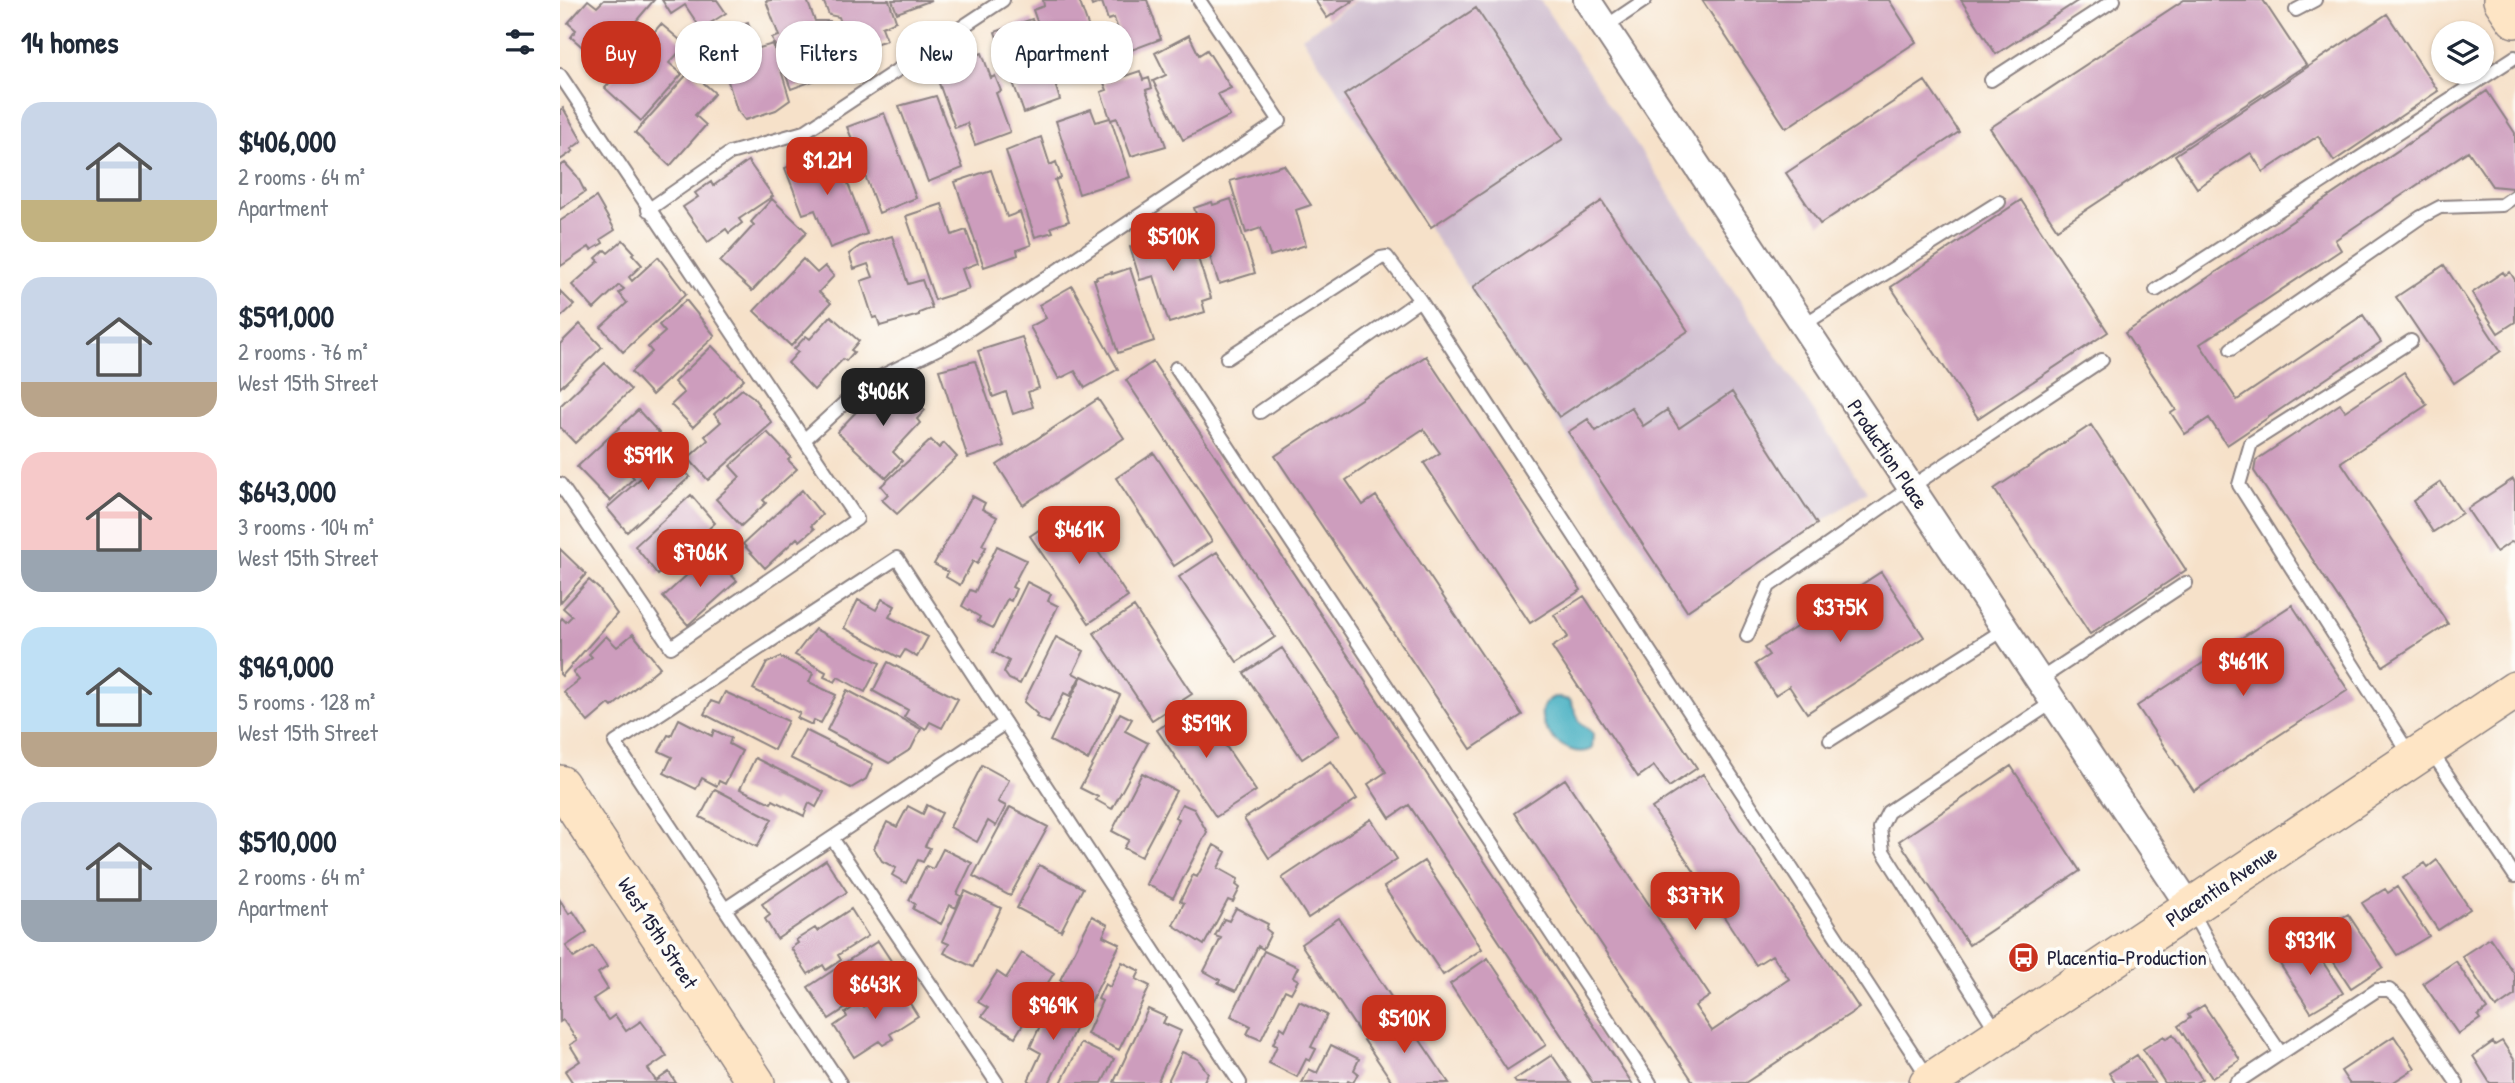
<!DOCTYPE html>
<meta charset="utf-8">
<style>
:root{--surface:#fff;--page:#f2f2f3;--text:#1f2937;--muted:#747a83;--accent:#c8321e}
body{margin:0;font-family:"Patrick Hand",sans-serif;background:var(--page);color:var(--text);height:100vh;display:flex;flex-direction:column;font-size:26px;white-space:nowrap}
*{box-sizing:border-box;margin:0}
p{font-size:23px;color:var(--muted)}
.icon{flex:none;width:38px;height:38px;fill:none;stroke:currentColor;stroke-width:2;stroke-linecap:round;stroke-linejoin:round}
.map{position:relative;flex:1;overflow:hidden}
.drawer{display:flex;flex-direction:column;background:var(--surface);width:560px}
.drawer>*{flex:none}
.top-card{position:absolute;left:21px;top:21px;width:665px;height:63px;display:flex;gap:14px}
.fabs{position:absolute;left:1871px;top:21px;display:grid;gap:14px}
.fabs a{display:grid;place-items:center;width:63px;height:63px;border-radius:50%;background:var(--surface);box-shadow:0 2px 5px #0004;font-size:35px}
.price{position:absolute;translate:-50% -60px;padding:0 16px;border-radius:14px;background:var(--accent);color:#fff;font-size:23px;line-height:46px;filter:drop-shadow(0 2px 4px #0008)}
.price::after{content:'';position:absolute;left:50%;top:42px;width:21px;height:16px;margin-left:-10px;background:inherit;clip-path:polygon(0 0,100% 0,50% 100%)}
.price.on{background:#222;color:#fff}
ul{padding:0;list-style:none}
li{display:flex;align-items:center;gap:21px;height:175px;padding:0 21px}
li span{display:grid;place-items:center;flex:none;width:196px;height:140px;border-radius:21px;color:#555}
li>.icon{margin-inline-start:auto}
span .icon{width:84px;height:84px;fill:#fffc;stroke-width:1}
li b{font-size:30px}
h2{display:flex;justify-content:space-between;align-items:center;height:84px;padding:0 21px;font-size:30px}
.tag{padding:0 24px;border-radius:28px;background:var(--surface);box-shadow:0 2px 5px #0004;font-size:24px;line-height:63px}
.tag.on{background:var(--accent);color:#fff}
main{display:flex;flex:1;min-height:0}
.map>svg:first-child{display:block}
.industrial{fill:#cfbdcf}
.water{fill:#42aec1;stroke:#32687e;stroke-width:2}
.building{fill:#cd9dbd}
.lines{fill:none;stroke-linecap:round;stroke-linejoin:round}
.lane-casing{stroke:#8c8282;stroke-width:16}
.street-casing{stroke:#8c8282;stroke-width:30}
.secondary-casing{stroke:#8c8282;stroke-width:40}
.lane{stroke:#fff;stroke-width:12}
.street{stroke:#fff;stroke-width:26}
.secondary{stroke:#fee5c5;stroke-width:37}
.labels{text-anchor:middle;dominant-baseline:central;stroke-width:7;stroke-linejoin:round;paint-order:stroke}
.street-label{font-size:21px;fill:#22223b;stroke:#fdfcf7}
.poi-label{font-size:21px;fill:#22223b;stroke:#fdfcf7;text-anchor:start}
</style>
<main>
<section class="drawer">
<h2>14 homes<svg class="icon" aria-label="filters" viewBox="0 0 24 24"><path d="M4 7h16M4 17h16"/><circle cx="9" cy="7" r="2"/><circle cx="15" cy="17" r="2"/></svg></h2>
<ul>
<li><span style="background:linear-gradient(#c9d6e8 70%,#c2b280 0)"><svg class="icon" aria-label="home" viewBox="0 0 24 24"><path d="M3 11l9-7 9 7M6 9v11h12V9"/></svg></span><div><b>$406,000</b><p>2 rooms · 64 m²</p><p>Apartment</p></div></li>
<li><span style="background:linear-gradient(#c9d6e8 75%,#b9a48a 0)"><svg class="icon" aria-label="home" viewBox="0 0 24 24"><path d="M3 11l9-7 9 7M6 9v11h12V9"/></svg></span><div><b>$591,000</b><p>2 rooms · 76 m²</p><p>West 15th Street</p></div></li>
<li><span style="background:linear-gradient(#f6c9c9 70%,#9aa5b1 0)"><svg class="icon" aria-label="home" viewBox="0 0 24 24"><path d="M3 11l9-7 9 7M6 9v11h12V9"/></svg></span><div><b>$643,000</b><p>3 rooms · 104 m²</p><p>West 15th Street</p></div></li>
<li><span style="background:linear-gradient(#bfe0f5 75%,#b9a48a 0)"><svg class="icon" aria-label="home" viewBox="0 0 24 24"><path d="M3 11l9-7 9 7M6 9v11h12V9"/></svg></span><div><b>$969,000</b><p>5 rooms · 128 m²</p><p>West 15th Street</p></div></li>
<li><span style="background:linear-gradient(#c9d6e8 70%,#9aa5b1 0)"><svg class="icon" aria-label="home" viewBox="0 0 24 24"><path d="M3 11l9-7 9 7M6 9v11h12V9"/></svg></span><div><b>$510,000</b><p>2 rooms · 64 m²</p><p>Apartment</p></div></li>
</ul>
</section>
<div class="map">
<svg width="1955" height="1083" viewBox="0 0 1955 1083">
<rect width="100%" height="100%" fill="#fdfcf7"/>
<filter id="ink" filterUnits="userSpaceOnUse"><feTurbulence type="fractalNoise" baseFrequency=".0143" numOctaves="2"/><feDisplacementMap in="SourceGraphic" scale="14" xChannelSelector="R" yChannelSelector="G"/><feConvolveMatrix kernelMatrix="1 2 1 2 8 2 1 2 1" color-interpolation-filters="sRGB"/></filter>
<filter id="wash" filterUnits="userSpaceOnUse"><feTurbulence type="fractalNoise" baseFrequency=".00686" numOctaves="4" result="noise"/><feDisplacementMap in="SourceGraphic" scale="28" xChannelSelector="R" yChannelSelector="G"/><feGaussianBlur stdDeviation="1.57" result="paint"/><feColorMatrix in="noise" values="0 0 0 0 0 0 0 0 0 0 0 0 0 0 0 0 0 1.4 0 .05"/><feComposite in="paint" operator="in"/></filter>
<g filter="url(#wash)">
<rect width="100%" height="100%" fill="#f6e1c9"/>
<path class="industrial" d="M797,0H980L1307,491L1126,614L742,37Z"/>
<path class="water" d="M994,697L1010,700L1020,722L1033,733L1032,749C1004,764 960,712 994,697Z"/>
<g id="blocks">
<path class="building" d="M28,0L37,7L44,0H94L71,27L82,37L51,72L11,37L16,30L8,23Z
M102,0H157L166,13L141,29L125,5L111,14Z
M211,0H247L255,21H270L284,63L272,74L231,89L212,38L219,36L206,1Z
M263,0H329L336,21L322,27L327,40L308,46L307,40L289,46L279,17L269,15Z
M332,0H372L337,13Z
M483,0H519L538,54L527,57L534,75L514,82L496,31L482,36L473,10L484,6Z
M530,0H587L601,39L566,52L554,18L548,20L542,2L532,6Z
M755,0H794L767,18Z
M1142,0H1329L1356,42L1226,128Z
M1401,0H1519L1436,54Z
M1624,0H1703L1746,65L1497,229L1430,128Z
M916,8L1003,139L871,227L784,95Z
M1827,14L1878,91L1774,161L1758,136L1703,172L1691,153L1637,188L1615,155Z
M472,19L484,53L488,52L494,70L491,71L500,100L464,113L435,32Z
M188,22L196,49L213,44L230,100L216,110L185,120L177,110L153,33Z
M101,24L126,45L109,63L122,74L81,121L45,88Z
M629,35L639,55L647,50L671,88L658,94L670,116L623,140L593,81L606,75L595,53Z
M422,53L431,78L435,76L441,91L436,93L450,132L415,145L407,123L395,128L375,72Z
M130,71L155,93L135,115L146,125L110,166L75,133Z
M580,71L583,80L589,78L592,88L586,90L606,146L571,156L557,118L551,120L570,177L519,194L496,121L531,109L536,122L550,118L541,92L547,90L544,83Z
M1365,81L1399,132L1260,224L1226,173Z
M1927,91L1955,133V186L1952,188L1932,186L1908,151L1775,240L1781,250L1640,344L1677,400L1803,315L1821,342L1667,445L1649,418L1625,434L1611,413L1616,410L1565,333Z
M376,96L403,168L368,182L339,106Z
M3,108L22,141L11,149L13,151L0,160V110Z
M324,113L356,198L319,213L303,170L290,176L278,145L292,139L287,127Z
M481,137L490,165L496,162L501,178L495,180L509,221L491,227L493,232L475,237L446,151Z
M275,149L307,234L270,248L255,210L243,214L225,168Z
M188,161L213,196L179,219L182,223L169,233L166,229L148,242L123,207L138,197L135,193L151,182L153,186Z
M5,163L17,176L25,192L0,209V166Z
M724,165L751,205L736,210L746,245L710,256L701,228L686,233L670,181Z
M431,170L447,217L460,212L471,245L457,250L458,255L424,267L395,182Z
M36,197L55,230L41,239L43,243L31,250L29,247L1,266L0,221Z
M212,199L247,232L192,291L160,262L194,225L191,222Z
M671,199L695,273L659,284L634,208L652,202L653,205Z
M1461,200L1548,332L1418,418L1331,287Z
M1042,201L1128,331L999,417L913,287Z
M382,204L392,235L406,230L418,263L402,269L409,289L375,300L346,216Z
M618,227L626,252L635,249L651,298L642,301L645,312L609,323L594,276L580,280L570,247L584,238Z
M332,236L348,284L362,280L372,308L359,313V315L320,326L317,317L313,318L301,281L313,277L308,264L294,269L289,254L300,246Z
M63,240L74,252L72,254L82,265L69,277L72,281L98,257L126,294L63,352L41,327L67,303L59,293L64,289L59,285L34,309L12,285L39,261L36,258L45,250L48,253Z
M243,259L257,273L265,266L274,276L259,292L271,303L231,346L194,311Z
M1884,265L1941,351L1894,383L1836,297Z
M570,268L594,341L558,353L534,279H537L536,277L552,272V274Z
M1943,272L1945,275L1950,272L1955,280V322L1938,333L1912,293Z
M512,286L558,369L525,388L515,371L499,379L470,327L486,318L479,305Z
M0,291L14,305L0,318Z
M126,300L155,336L92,395L71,372L92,352L88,347L105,332L99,325Z
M271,316L299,341L291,350L294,352L286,361L283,359L254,390L228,363L238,352L234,349L246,336L250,339Z
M20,324L42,347L0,388V344Z
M462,337L479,388L468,392L473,407L453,414L446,392L433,397L418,351Z
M152,346L184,379L133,427L111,405L124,393L114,382Z
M866,356L1021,590L970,623L864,463L880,453L863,429L786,480L803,505L816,496L962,715L911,749L715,456Z
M415,361L444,446L408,458L379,370Z
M593,362L1072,1083H1033L849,805L830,818L808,784L826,772L566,380Z
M45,363L71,390L15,443L0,427V406Z
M1844,372L1867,405L1781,462L1888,624L1823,666L1694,471L1696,460L1780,404L1785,411Z
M337,384L365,410L357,419L360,423L333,452L342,461L326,478L277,432L312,395L320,403Z
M182,389L193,397L212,423L148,480L128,458L148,440L145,436L161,422L154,414Z
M1172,392L1257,524L1127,611L1008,432L1028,419L1036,431L1071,407L1083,426L1107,410L1119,428Z
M538,399L564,438L463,505L437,465Z
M78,410L100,434L80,453L84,456L68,471L74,478L50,501L17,467Z
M1531,425L1626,570L1530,634L1434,489Z
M207,432L231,457L228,460L237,469L203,500L206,503L181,526L156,499L180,477L170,466Z
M371,440L379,448L384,443L397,457L337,514L322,500L328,494L321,486Z
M109,453L130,477L67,532L47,508Z
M594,453L652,541L614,566L556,478Z
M1953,479L1955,483V543L1951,542L1936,552L1907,509Z
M1881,482L1902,513L1873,532L1853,501Z
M242,490L262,515L251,526L254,529L240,541L237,538L205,568L183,544Z
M131,495L155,523L98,575L75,546Z
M412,496L425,503L422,509L437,517L422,545L426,547L417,564L413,561L400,585L386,577L388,572L374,564Z
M510,509L568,597L529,623L470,536Z
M437,546L466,560L452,587L456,589L451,601L447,599L433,628L418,621L420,617L402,606L410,590L415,592Z
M0,549L26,574L0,603Z
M657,552L715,637L677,662L619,577Z
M151,553L177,581L128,625L103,597Z
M1321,572L1364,637L1247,713L1229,686L1215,695L1195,664L1209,655L1204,648Z
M29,580L39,589L57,614L2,676L0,674V621L2,618L6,622L12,616L3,608Z
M467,582L491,594L488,601L498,606L460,684L449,679L444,672L449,661L433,652Z
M1024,596L1137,768L1109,787L1094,766L1078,777L992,647L1008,637L994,615Z
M322,599L335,606L329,617L368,637L357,657L345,650L340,658L284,628L298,600L316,610Z
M1732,605L1788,690L1634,791L1577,706Z
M574,607L632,694L592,720L534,633Z
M255,629L320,663L305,692L278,677L275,682L264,677L266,672L235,655Z
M73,634L100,667L52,707L49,704L28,722L4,692L19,680L13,672L32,657L29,654L46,636L57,647Z
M496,637L524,651L513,673L520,677L510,696L504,693L489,723L476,717L477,714L464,702Z
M722,648L780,734L742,759L684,673Z
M220,657L253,673L249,682L276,695L261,723L254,720L252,725L237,718L240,713L193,689L207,663Z
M328,662L398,699L382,728L370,722L366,729L344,717L348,710L313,691Z
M522,676L560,695L528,760L490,741Z
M287,690L361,729L351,749L329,763L267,730Z
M165,692L228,721L214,750L144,714L151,701L159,704Z
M637,703L696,791L656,817L597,730Z
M560,713L572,719L565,731L588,743L552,809L536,800L538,797L520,788Z
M119,719L152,736L154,730L171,738L169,744L182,751L165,784L159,781L157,786L142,778L136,789L104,773L112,757L99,751L108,735L111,736Z
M245,730L313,764L306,779L291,788L230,758Z
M195,758L264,792L256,807L249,803L244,816L213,800L211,803L180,789Z
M771,761L797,799L709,858L684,819Z
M422,765L449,780L438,802L446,806L436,826L428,821L417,842L390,827Z
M1451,766L1520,871L1409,945L1339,841Z
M582,773L616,791L581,857L564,848L569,840L552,831Z
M1143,774L1299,1008L1185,1083H1134L954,813L1005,779L1150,996L1135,1006L1152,1031L1229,979L1212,955L1196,965L1092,808Z
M155,789L212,819L197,847L140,817Z
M622,804L634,809L647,832L613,898L586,884L619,819L615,817Z
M367,805L382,813L365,846L370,848L363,862L358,860L346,883L332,875L336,868L322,861L314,848L327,822L337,827L348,806L363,814Z
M450,807L488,827L450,896L413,876Z
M811,819L837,859L748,918L722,878Z
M654,845L666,852L658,868L678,879L676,885L680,888L673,902L668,900L644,945L613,925L624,903L620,901L633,875L637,877Z
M383,849L412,863L397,894L401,896L396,908L390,905L381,924L353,909L355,904L349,900L366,866L373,869Z
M266,860L287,892L217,939L205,919L210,915L202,904Z
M1877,860L1910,909L1878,930L1843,878L1865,863L1868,867Z
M864,861L922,949L883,975L824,887Z
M479,865L523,888L501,931L457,908Z
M1837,887L1869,936L1837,955L1802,903L1825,889L1828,893Z
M405,891L441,908L413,967L384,953L389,944L382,941Z
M0,900L9,914L13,911L27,932L6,946L14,958L33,946L47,967L38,973L48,989L33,999L48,1020L55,1015L66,1031L81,1021L107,1056L88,1069L96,1081L109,1072L116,1083H13L5,1071L20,1061L10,1045L17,1040L3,1020L0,1022Z
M676,908L708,924L706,929L711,933L703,949L698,946L676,991L658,983L660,980L644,971L661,938L655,936L664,919L669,921Z
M291,909L308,936L278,955L281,960L266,970L263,965L248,974L231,948L238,943L236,940L255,928L257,931Z
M1788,914L1823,967L1791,988L1758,938L1768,932L1766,928Z
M532,916L548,925L543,936L560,944L531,1002L514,993L517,988L500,980Z
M779,918L837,1006L799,1032L741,944Z
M1930,938L1955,975V995L1936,1008L1902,956Z
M318,941L339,973L269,1019L248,987Z
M1751,944L1783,993L1751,1012L1718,961L1739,947L1741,950Z
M704,951L738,967L733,977L738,980L731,993L725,990L701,1040L687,1034L691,1026L671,1016Z
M462,953L494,973L479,997L487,1003L478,1016L471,1011L455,1037L422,1016L428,1008L418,1002L437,972L446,978Z
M928,958L986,1045L947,1070L890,984Z
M1896,961L1927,1009L1918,1016L1920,1019L1898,1034L1863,983Z
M562,962L580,971L576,979L590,986L559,1050L527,1034L542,1001L538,999L545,984L550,987Z
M338,985L358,1016L330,1034L333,1039L323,1045L319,1041L294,1057L274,1026L287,1017L285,1013L300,1003L303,1007Z
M739,1001L767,1015L751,1047L756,1049L750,1061L746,1059L737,1077L709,1063L717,1046L713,1044L721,1027L725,1030Z
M505,1004L523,1013L489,1083H473L468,1081L481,1053L470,1047L488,1009L500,1015Z
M1644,1005L1680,1060L1652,1078L1618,1026L1630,1018L1628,1015Z
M588,1009L606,1017L603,1023L621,1031L597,1083H557L554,1082Z
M843,1015L889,1083H833L804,1040Z
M1613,1034L1642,1079L1635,1083H1605L1583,1049L1604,1036L1606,1039Z
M1834,1036L1855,1068L1832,1083H1789L1781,1071Z
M1942,1041L1955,1061V1083H1930L1913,1056L1933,1042L1935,1045Z
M521,1043L554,1059L542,1083H501Z
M771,1045L799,1059L794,1070L798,1073L793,1083L788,1081L787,1083H742L749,1069L757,1073Z
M622,1052L638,1059L648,1073L643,1083H607Z
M992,1055L1011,1083H956L954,1080Z
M1577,1055L1595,1083H1555L1549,1073Z"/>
</g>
</g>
<g filter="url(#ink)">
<use href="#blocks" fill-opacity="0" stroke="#8c8282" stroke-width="2"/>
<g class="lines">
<defs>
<path id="lane" d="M1736,10L1755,0
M1045,27L1085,0
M0,75L297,519L111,647L0,484
M1431,80L1554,0
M88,210L170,153L244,132L443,0
M1596,290L1955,57
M1243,325L1439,202
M1671,349L1861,217L1880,207L1942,205L1955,196
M667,358L821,258L827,257L860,300
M616,368L1090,1083
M700,412L860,300L1370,1080
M244,440L304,385L389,343L720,121L639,0
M1187,636L1209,586L1351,487L1542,360
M1479,680L1626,583
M1270,740L1445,629
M1871,751L1955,876
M1850,755L1679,485L1691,443L1851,341
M272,838L437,1083
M165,909L445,723
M1631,910L1664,970L1720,1052
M1438,1033L1323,851L1320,828L1328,812L1493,702
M280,1083L55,743L337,558L680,1083
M1676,1083L1817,990H1829L1840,999L1897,1083"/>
<path id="street" d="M1027,0L1630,907"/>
<path id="secondary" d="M1942,0L1955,19
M0,784L196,1083
M1368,1083L1955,690"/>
</defs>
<use href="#lane" class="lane-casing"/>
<use href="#street" class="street-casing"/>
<use href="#secondary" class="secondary-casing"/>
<use href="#lane" class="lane"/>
<use href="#street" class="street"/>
<use href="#secondary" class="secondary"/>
</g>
</g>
<defs>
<symbol id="bus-disc" viewBox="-11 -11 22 22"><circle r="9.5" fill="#c8321e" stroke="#fdfcf7"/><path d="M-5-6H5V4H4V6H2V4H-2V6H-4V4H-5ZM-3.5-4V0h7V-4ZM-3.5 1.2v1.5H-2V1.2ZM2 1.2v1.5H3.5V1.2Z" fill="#fff"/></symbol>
</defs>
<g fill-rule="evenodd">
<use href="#bus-disc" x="1446" y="940" width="35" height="35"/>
</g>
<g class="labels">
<g class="street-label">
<text transform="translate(1328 454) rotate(56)">Production Place</text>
<text transform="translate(1661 886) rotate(-34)">Placentia Avenue</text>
<text transform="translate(98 933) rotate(57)">West 15th Street</text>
</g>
<g class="poi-label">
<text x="1487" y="957">Placentia-Production</text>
</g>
</g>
</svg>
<div class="fabs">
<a><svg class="icon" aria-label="layers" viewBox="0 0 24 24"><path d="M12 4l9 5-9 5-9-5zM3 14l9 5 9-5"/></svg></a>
</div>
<b class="price" style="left:267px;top:197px">$1.2M</b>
<b class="price" style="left:613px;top:273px">$510K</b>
<b class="price on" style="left:323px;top:428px">$406K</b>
<b class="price" style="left:88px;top:492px">$591K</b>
<b class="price" style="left:519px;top:566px">$461K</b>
<b class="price" style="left:140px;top:589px">$706K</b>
<b class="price" style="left:1280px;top:644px">$375K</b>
<b class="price" style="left:1683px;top:698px">$461K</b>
<b class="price" style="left:646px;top:760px">$519K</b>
<b class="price" style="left:1135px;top:932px">$377K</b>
<b class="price" style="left:1750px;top:977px">$931K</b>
<b class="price" style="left:315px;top:1021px">$643K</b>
<b class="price" style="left:493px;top:1042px">$969K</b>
<b class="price" style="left:844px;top:1055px">$510K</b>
<div class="top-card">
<a class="tag on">Buy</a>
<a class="tag">Rent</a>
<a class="tag">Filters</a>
<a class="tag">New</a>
<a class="tag">Apartment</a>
</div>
</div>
</main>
